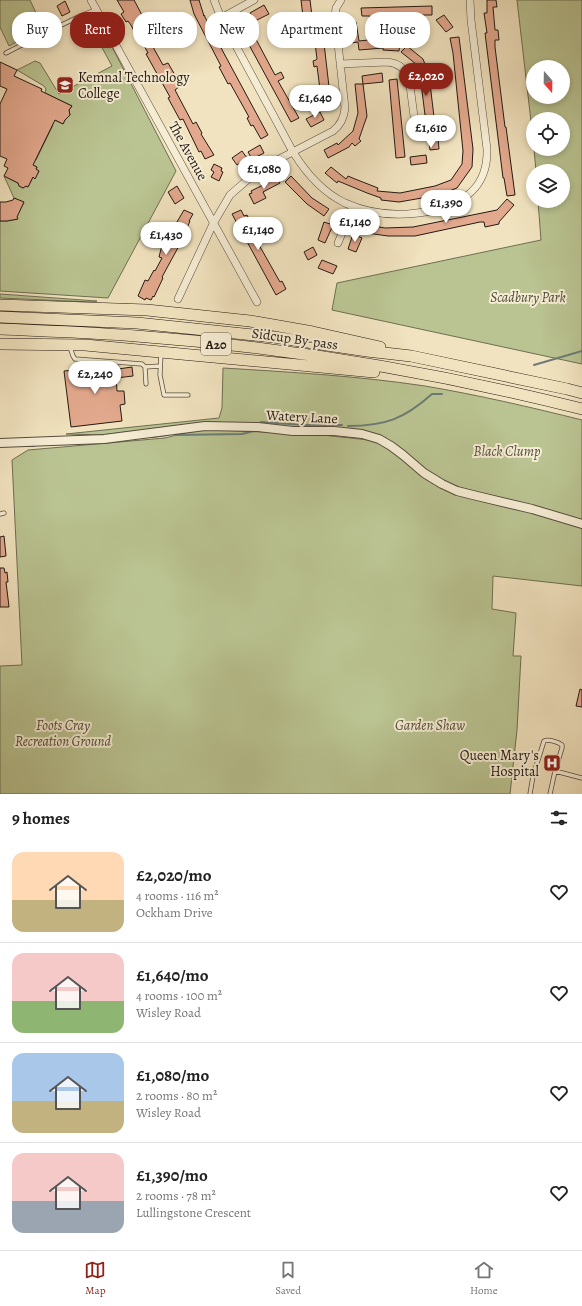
<!DOCTYPE html>
<meta charset="utf-8">
<style>
:root{--surface:#fff;--page:#f2f2f2;--text:#222;--muted:#767676;--line:#e0e0e0;--accent:#8f2418}
body{margin:0;font-family:Alegreya,serif;background:var(--page);color:var(--text);height:100vh;display:flex;flex-direction:column;font-size:15px;white-space:nowrap}
*{box-sizing:border-box;margin:0}
p{font-size:13px;color:var(--muted)}
.icon{flex:none;width:22px;height:22px;fill:none;stroke:currentColor;stroke-width:2;stroke-linecap:round;stroke-linejoin:round}
.map{position:relative;height:794px;overflow:hidden}
.sheet{display:flex;flex-direction:column;background:var(--surface);flex:1}
.sheet>*{flex:none}
.hud{position:absolute;left:12px;top:12px;width:558px;height:36px;display:flex;gap:8px}
.needle{width:26px;rotate:160deg}
.fabs{position:absolute;left:526px;top:60px;display:grid;gap:8px}
.fabs a{display:grid;place-items:center;width:44px;height:44px;border-radius:50%;background:var(--surface);box-shadow:0 2px 6px #0003;font-size:20px}
.price{position:absolute;translate:-50% -34px;padding:0 9px;border-radius:14px;background:#fff;color:#222;font-size:13px;line-height:26px;filter:drop-shadow(0 1px 2px #0008)}
.price::after{content:'';position:absolute;left:50%;top:24px;width:12px;height:9px;margin-left:-6px;background:inherit;clip-path:polygon(0 0,100% 0,50% 100%)}
.price.current{background:var(--accent);color:#fff}
ul{padding:0;list-style:none}
li{display:flex;align-items:center;gap:12px;height:100px;padding:0 12px}
li+li{border-top:1px solid var(--line)}
li span{display:grid;place-items:center;flex:none;width:112px;height:80px;border-radius:12px;color:#555}
li>.icon{margin-inline-start:auto}
span .icon{width:48px;height:48px;fill:#fffc;stroke-width:1}
li b{font-size:17px}
h2{display:flex;justify-content:space-between;align-items:center;height:48px;padding:0 12px;font-size:17px}
.tag{padding:0 14px;border-radius:16px;background:var(--surface);box-shadow:0 2px 6px #0003;font-size:14px;line-height:36px}
.tag.current{background:var(--accent);color:#fff}
.dock{display:flex;justify-content:space-around;align-items:center;height:56px;border-top:1px solid var(--line);background:var(--surface);font-size:11px;color:var(--muted)}
.dock a{display:grid;justify-items:center;gap:2px}
.dock .current{color:var(--accent)}
.map>svg:first-child{display:block}
.green{fill:#bac492;stroke:#6f6e52;fill-rule:evenodd}
.lines{fill:none;stroke-linecap:round;stroke-linejoin:round}
.stream{stroke:#6c7b77;stroke-width:2}
.building{fill:#e3a98e;stroke:#241912}
.service-casing{stroke:#574c3d;stroke-width:5}
.minor-casing{stroke:#574c3d;stroke-width:8}
.tertiary-casing{stroke:#574c3d;stroke-width:10}
.trunk-casing{stroke:#241912;stroke-width:12}
.service{stroke:#f6edd5;stroke-width:3.5}
.minor{stroke:#f6edd5;stroke-width:7}
.tertiary{stroke:#f6edd5;stroke-width:8}
.trunk{stroke:#f1e3bf;stroke-width:11}
.labels{text-anchor:middle;dominant-baseline:central;stroke-width:4;stroke-linejoin:round;paint-order:stroke}
.shield{fill:#f6edd5;stroke:#63594c;stroke-width:1}
.shield-label{font-size:13px;font-weight:bold;fill:#241912}
.poi-label{font-size:14px;fill:#241912;stroke:#f6edd5;text-anchor:start}
.street-label{font-size:14px;fill:#241912;stroke:#f6edd5}
.park-label{font-size:14px;font-style:italic;fill:#514c38;stroke:#f6edd5}
</style>
<div class="map">
<svg width="582" height="794" viewBox="0 0 582 794">
<rect width="100%" height="100%" fill="#f1e3bf"/>
<filter id="stains"><feTurbulence type="fractalNoise" baseFrequency=".005" numOctaves="4"/><feColorMatrix values="0 0 0 0 .2 0 0 0 0 .09 0 0 0 0 .02 0 0 0 .5 -.17"/></filter>
<radialGradient id="worn" r=".72"><stop offset=".6" stop-color="#630" stop-opacity="0"/><stop offset="1" stop-color="#630" stop-opacity=".3"/></radialGradient>
<path class="green" d="M0,0H30L43,28L9,46L0,27Z
M517,0H582V364L332,310L337,283L541,240L538,201H563V171H536L534,149H563V119H533V139ZM533,67H563V97H533Z
M95,14L176,171L108,298L0,291V221H7L17,219L16,215L24,203L14,198L4,176L18,183L19,186L23,188L26,186L28,187L33,177L35,178L39,171L36,169L37,167L19,159L36,160L53,125L35,111L63,124L65,120L70,115L69,110L72,106L45,93L46,89L44,86L17,70L35,61L40,63L59,94L112,66L86,18Z
M0,294L97,301L93,302L0,298Z
M223,368C290,372 358,376 425,386C478,395 530,407 582,420V523L459,487L442,480L426,471L380,436L205,423L102,435L66,434L219,418L222,408Z
M201,429L322,435L378,441L390,448L423,476L531,512L582,528V586L493,576L492,609L516,613L513,656H521L517,730L510,794H0V666L22,665L12,460L28,450L165,438Z"/>
<g class="lines">
<path class="stream" d="M534,365L582,351
M261,422L304,425H342
M348,426C385,426 404,419 432,394H442
M175,435L242,434L254,431
M152,437L167,435
M23,446H34"/>
</g>
<path class="building" d="M117,0H134L142,15L140,16L146,28L149,27L151,32L149,33L156,45L153,47L163,65L168,63L175,75L176,74L181,82L179,83L180,86L175,90L193,124L196,122L202,133L201,134L214,155L205,159L201,151L199,152L183,119L180,120L168,98L170,97L146,54L148,53L140,38L138,39L131,25L128,21L126,22L121,14L124,12Z
M190,0H199L204,16V15L213,33L268,135L261,139L253,125L251,126L247,118L249,117L230,83L228,84L219,67L221,66L194,14Z
M301,0H310L313,24L304,25Z
M487,0H496L497,7H493L495,30H498L499,40H495V47L505,127H506L515,195L507,196L504,178H503L485,33H487L484,13H487Z
M65,1L70,12L62,16L57,6Z
M264,5L269,14L255,21L250,13Z
M432,6V15H405V22H397V15L377,16V19L370,20V16H362L361,8Z
M444,15L453,27L446,32L436,20Z
M356,22L359,41L378,39V41L400,43L399,51L383,50V48L359,50L358,42L351,43L348,23Z
M322,26L331,104L322,105L317,66L314,67L313,61L316,60L317,59L313,27Z
M250,28L275,75L281,72L284,78L278,81L299,118L291,122L242,32Z
M459,37L473,149L472,167L457,188L439,195L399,202L381,200V198L367,193L338,181L337,183L325,173L331,167L346,179L348,176L355,179L378,188L377,191L400,193L435,186L451,180L462,164L463,151L453,53L450,38Z
M407,46L423,59L429,75L434,117H436L439,149L430,150L426,115H425L421,83H423L416,64L401,52Z
M0,62L17,70L14,76L42,89L41,91L72,106L69,110L70,115L65,120L63,124L55,120L33,165L37,167L36,169L39,171L35,179L33,177L28,187L26,186L23,188L19,186L18,183L4,176L8,168L4,166L7,159L0,156V104L7,89L0,86Z
M382,73L383,82L363,84L367,116L359,139L361,141L355,146L352,143L349,147L328,158L324,150L337,143L338,145L353,131L358,113L355,84H363L362,76Z
M397,79L405,157L396,158L389,80Z
M320,112L324,120L311,127L306,119Z
M260,145L264,153L252,159L248,152Z
M242,151L247,158L237,165L232,158Z
M426,155L427,163L411,165L410,157Z
M214,164L222,168L221,171L223,172L219,181L211,177L214,172L211,170Z
M276,175L280,183L263,192L266,198L254,204L249,194L252,193L251,191L265,184L264,182Z
M291,176L312,198L329,209L324,216L307,204L285,182Z
M177,186L184,198L175,204L168,192Z
M14,198L24,202L17,217L18,219L7,221H0V202H6L13,200Z
M507,199L514,205L499,222V224L485,227L484,222H480L415,236H388L367,233L368,225L385,228L413,227L497,210Z
M184,210L193,214L189,221H190L185,233H186L162,277L163,278L154,297L153,296L151,300L146,298L145,300L138,296L145,280L148,281L154,270L155,271L162,258L159,257L161,249Z
M241,210L244,216L247,215L257,235L254,236L280,282L282,281L286,289L276,295L232,214Z
M324,222L333,225L325,243L318,240Z
M353,234L362,238L356,252L348,249Z
M313,247L317,255L308,260L304,252Z
M322,260L337,266L333,274L318,268Z
M119,366L118,369L132,367L133,376L116,378L117,391H124L125,404L120,405L122,421L71,427L64,371Z
M4,536L6,556L0,557V537Z
M0,568H4L5,573L7,572L8,582H6L9,607H0Z
M580,689L582,690V707L576,706Z"/>
<g class="lines">
<defs>
<path id="service" d="M6,53L43,34L76,18L85,16
M70,347L73,356L75,359L142,364L145,367L146,384
M161,353L160,375L164,395H188
M145,367L160,366
M0,514L4,513
M555,771L582,778
M530,794L533,776L544,741C549,739 558,742 562,745V748L555,771L550,794"/>
<path id="minor" d="M91,0L257,302
M214,0L221,18L293,152C306,173 322,192 345,203C374,216 404,217 435,210C467,202 488,185 487,149L471,20L470,0
M85,16L97,11
M221,18L254,0
M340,64L387,62C398,63 405,68 409,78L415,124
M338,243L353,206
M178,299L213,224L230,195L260,169L333,131C341,125 344,118 345,108L335,16L336,8L341,0"/>
<path id="tertiary" d="M0,443L104,439L205,426L258,427L293,431H334L362,434L379,439L391,446L403,455L424,473L442,484L457,491L477,496L532,509L582,524"/>
<path id="trunk" d="M0,305L147,310L250,321L313,332L380,347
M0,317L137,323L274,337L367,351L411,356L567,389L582,393
M0,329C45,331 91,332 136,336C286,347 436,372 582,409
M0,344L85,345L374,372"/>
</defs>
<use href="#service" class="service-casing"/>
<use href="#minor" class="minor-casing"/>
<use href="#tertiary" class="tertiary-casing"/>
<use href="#trunk" class="trunk-casing"/>
<use href="#service" class="service"/>
<use href="#minor" class="minor"/>
<use href="#tertiary" class="tertiary"/>
<use href="#trunk" class="trunk"/>
</g>
<defs>
<symbol id="school-square" viewBox="-11 -11 22 22"><rect x="-9" y="-9" width="18" height="18" rx="4" fill="#8f2418" stroke="#f6edd5"/><path d="M0-5L7-2L0 1L-7-2ZM-4 1L0 2.5L4 1V4Q0 6-4 4Z" fill="#fff"/></symbol>
<symbol id="hospital-square" viewBox="-11 -11 22 22"><rect x="-9" y="-9" width="18" height="18" rx="4" fill="#8f2418" stroke="#f6edd5"/><path d="M-5-5h3v3.5h4V-5h3V5h-3V1.5h-4V5h-3Z" fill="#fff"/></symbol>
</defs>
<g fill-rule="evenodd">
<use href="#school-square" x="55" y="75" width="20" height="20"/>
<use href="#hospital-square" x="542" y="753" width="20" height="20"/>
</g>
<g class="labels">
<rect class="shield" x="201" y="333" width="30" height="22" rx="3"/>
<g class="shield-label">
<text x="216" y="344">A20</text>
</g>
<g class="poi-label">
<text x="78" y="77">Kemnal Technology<tspan x="78" dy="16">College</tspan></text>
<text x="539" y="755" text-anchor="end">Queen Mary's<tspan x="539" dy="16">Hospital</tspan></text>
</g>
<g class="street-label">
<text transform="translate(188 151) rotate(61)">The Avenue</text>
<text transform="translate(295 339) rotate(8)">Sidcup By-pass</text>
<text transform="translate(302 417) rotate(3)">Watery Lane</text>
</g>
<g class="park-label">
<text x="528" y="297">Scadbury Park</text>
<text x="507" y="451">Black Clump</text>
<text x="63" y="725">Foots Cray<tspan x="63" dy="16">Recreation Ground</tspan></text>
<text x="430" y="725">Garden Shaw</text>
</g>
</g>
<rect width="100%" height="100%" filter="url(#stains)"/>
<rect width="100%" height="100%" fill="url(#worn)"/>
</svg>
<div class="fabs">
<a><svg class="needle" viewBox="-14 -14 28 28"><path d="M0-13l5 13h-10z" fill="#e53935"/><path d="M0 13l5-13h-10z" fill="#767676"/></svg></a>
<a><svg class="icon" aria-label="locate" viewBox="0 0 24 24"><circle cx="12" cy="12" r="6"/><path d="M12 2v4M12 18v4M2 12h4M18 12h4"/></svg></a>
<a><svg class="icon" aria-label="layers" viewBox="0 0 24 24"><path d="M12 4l9 5-9 5-9-5zM3 14l9 5 9-5"/></svg></a>
</div>
<b class="price current" style="left:426px;top:97px">£2,020</b>
<b class="price" style="left:315px;top:119px">£1,640</b>
<b class="price" style="left:431px;top:149px">£1,610</b>
<b class="price" style="left:264px;top:190px">£1,080</b>
<b class="price" style="left:446px;top:224px">£1,390</b>
<b class="price" style="left:355px;top:243px">£1,140</b>
<b class="price" style="left:258px;top:251px">£1,140</b>
<b class="price" style="left:166px;top:256px">£1,430</b>
<b class="price" style="left:95px;top:395px">£2,240</b>
<div class="hud">
<a class="tag">Buy</a>
<a class="tag current">Rent</a>
<a class="tag">Filters</a>
<a class="tag">New</a>
<a class="tag">Apartment</a>
<a class="tag">House</a>
</div>
</div>
<section class="sheet">
<h2>9 homes<svg class="icon" aria-label="filters" viewBox="0 0 24 24"><path d="M4 7h16M4 17h16"/><circle cx="9" cy="7" r="2"/><circle cx="15" cy="17" r="2"/></svg></h2>
<ul>
<li><span style="background:linear-gradient(#ffd9b3 60%,#c2b280 0)"><svg class="icon" aria-label="home" viewBox="0 0 24 24"><path d="M3 11l9-7 9 7M6 9v11h12V9"/></svg></span><div><b>£2,020/mo</b><p>4 rooms · 116 m²</p><p>Ockham Drive</p></div><svg class="icon" aria-label="heart" viewBox="0 0 24 24"><path d="M12 20l-8-8c-3-5 5-10 8-4 3-6 11-1 8 4z"/></svg></li>
<li><span style="background:linear-gradient(#f6c9c9 60%,#8fb573 0)"><svg class="icon" aria-label="home" viewBox="0 0 24 24"><path d="M3 11l9-7 9 7M6 9v11h12V9"/></svg></span><div><b>£1,640/mo</b><p>4 rooms · 100 m²</p><p>Wisley Road</p></div><svg class="icon" aria-label="heart" viewBox="0 0 24 24"><path d="M12 20l-8-8c-3-5 5-10 8-4 3-6 11-1 8 4z"/></svg></li>
<li><span style="background:linear-gradient(#a9c7e8 60%,#c2b280 0)"><svg class="icon" aria-label="home" viewBox="0 0 24 24"><path d="M3 11l9-7 9 7M6 9v11h12V9"/></svg></span><div><b>£1,080/mo</b><p>2 rooms · 80 m²</p><p>Wisley Road</p></div><svg class="icon" aria-label="heart" viewBox="0 0 24 24"><path d="M12 20l-8-8c-3-5 5-10 8-4 3-6 11-1 8 4z"/></svg></li>
<li><span style="background:linear-gradient(#f6c9c9 60%,#9aa5b1 0)"><svg class="icon" aria-label="home" viewBox="0 0 24 24"><path d="M3 11l9-7 9 7M6 9v11h12V9"/></svg></span><div><b>£1,390/mo</b><p>2 rooms · 78 m²</p><p>Lullingstone Crescent</p></div><svg class="icon" aria-label="heart" viewBox="0 0 24 24"><path d="M12 20l-8-8c-3-5 5-10 8-4 3-6 11-1 8 4z"/></svg></li>
</ul>
</section>
<nav class="dock">
<a class="current"><svg class="icon" aria-label="map" viewBox="0 0 24 24"><path d="M3 6l6-2 6 2 6-2v14l-6 2-6-2-6 2zM9 4v14M15 6v14"/></svg>Map</a>
<a><svg class="icon" aria-label="saved" viewBox="0 0 24 24"><path d="M7 4h10v16l-5-4-5 4z"/></svg>Saved</a>
<a><svg class="icon" aria-label="home" viewBox="0 0 24 24"><path d="M3 11l9-7 9 7M6 9v11h12V9"/></svg>Home</a>
</nav>
